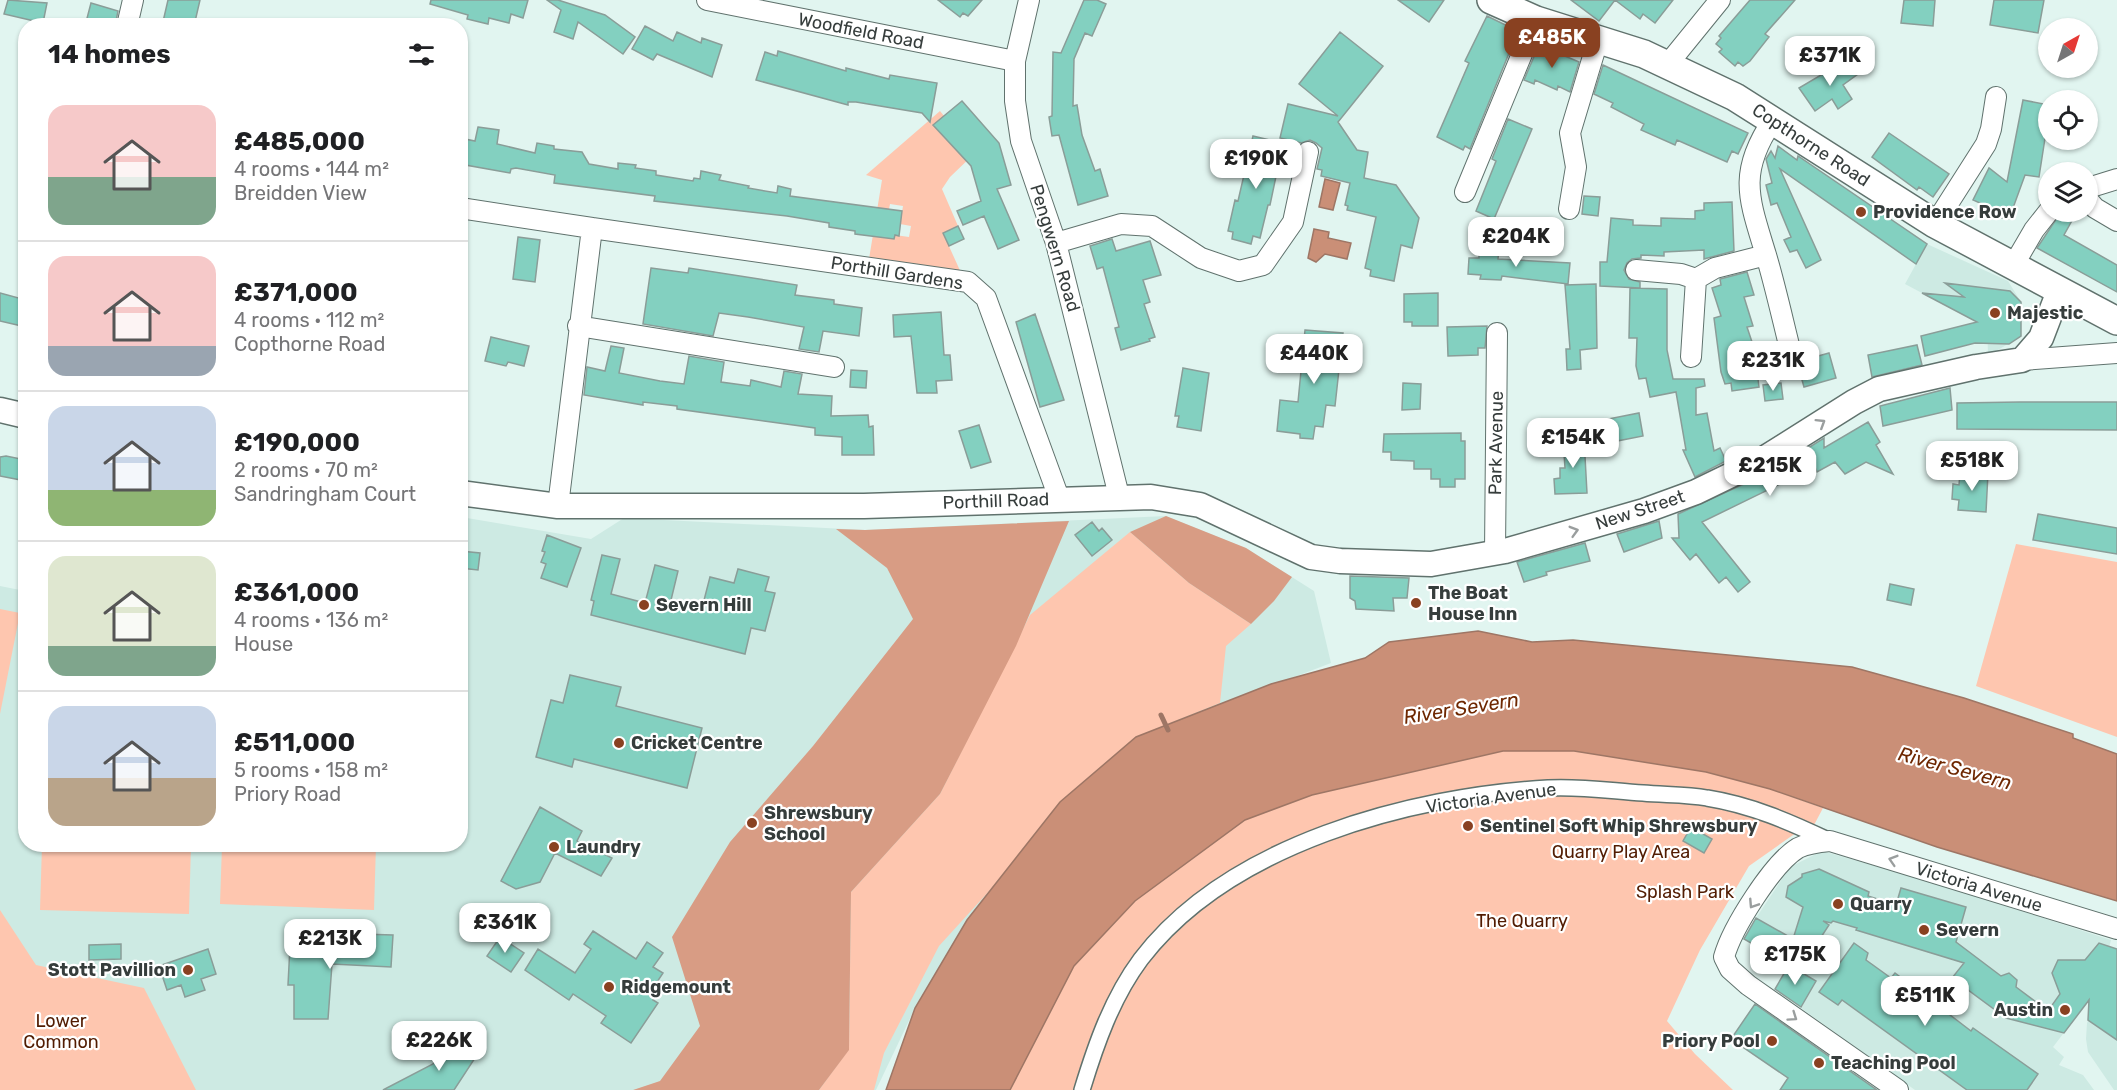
<!DOCTYPE html>
<meta charset="utf-8">
<style>
:root{--surface:#fff;--page:#f2f2f2;--text:#202124;--muted:#757577;--line:#e0e0e0;--accent:#894121}
body{margin:0;font-family:Rubik,sans-serif;background:var(--page);color:var(--text);height:100vh;display:flex;flex-direction:column;font-size:22px;white-space:nowrap}
*{box-sizing:border-box;margin:0}
p{font-size:20px;color:var(--muted)}
.icon{flex:none;width:33px;height:33px;fill:none;stroke:currentColor;stroke-width:2;stroke-linecap:round;stroke-linejoin:round}
.map{position:relative;flex:1;overflow:hidden}
.panel{position:absolute;left:18px;top:18px;width:450px;height:834px;display:flex;flex-direction:column;background:var(--surface);border-radius:24px;box-shadow:0 2px 4px #0004}
.panel>*{flex:none}
.needle{width:39px;rotate:39deg}
.fabs{position:absolute;left:2038px;top:18px;display:grid;gap:12px}
.fabs a{display:grid;place-items:center;width:60px;height:60px;border-radius:50%;background:var(--surface);box-shadow:0 2px 4px #0004;font-size:30px}
.price{position:absolute;translate:-50% -51px;padding:0 14px;border-radius:12px;background:#fff;color:#222;font-size:20px;line-height:39px;filter:drop-shadow(0 2px 3px #0008)}
.price::after{content:'';position:absolute;left:50%;top:36px;width:18px;height:14px;margin-left:-9px;background:inherit;clip-path:polygon(0 0,100% 0,50% 100%)}
.price.current{background:var(--accent);color:#fff}
ul{padding:0;list-style:none}
li{display:flex;align-items:center;gap:18px;height:150px;padding:0 30px}
li+li{border-top:2px solid var(--line)}
li span{display:grid;place-items:center;flex:none;width:168px;height:120px;border-radius:18px;color:#555}
li>.icon{margin-inline-start:auto}
span .icon{width:72px;height:72px;fill:#fffc;stroke-width:1}
li b{font-size:26px}
h2{display:flex;justify-content:space-between;align-items:center;height:72px;padding:0 30px;font-size:26px}
.map>svg:first-child{display:block}
.built{fill:#cdeae3}
.green{fill:#fec6af;fill-rule:evenodd}
.forest{fill:#d89c84}
.water{fill:#ca8f77;stroke:#9e7665;stroke-width:1.5}
.lines{fill:none;stroke-linecap:round;stroke-linejoin:round}
.stream{stroke:#9e7665;stroke-width:5}
.building{fill:#83d0c0;stroke:#8a9d98;stroke-width:1.5}
.pedestrian-casing{stroke:#60726d;stroke-width:18}
.minor-casing{stroke:#60726d;stroke-width:22}
.tertiary-casing{stroke:#60726d;stroke-width:27}
.secondary-casing{stroke:#60726d;stroke-width:30}
.pedestrian{stroke:#fff;stroke-width:15}
.minor{stroke:#fff;stroke-width:20}
.tertiary{stroke:#fff;stroke-width:24}
.secondary{stroke:#fff;stroke-width:27}
.oneway{stroke:#9a9e9e}
.poi-dot{fill:#894121;stroke:#fff;stroke-width:2}
.labels{text-anchor:middle;dominant-baseline:central;stroke-width:4.5;stroke-linejoin:round;paint-order:stroke}
.street-label{font-size:18px;fill:#363d3c;stroke:#fff}
.poi-label{font-size:18px;font-weight:bold;fill:#363d3c;stroke:#fff;text-anchor:start}
.park-label{font-size:18px;fill:#521c02;stroke:#fff}
.water-label{font-size:20px;font-style:italic;fill:#6e2701;stroke:#fff}
</style>
<div class="map">
<svg width="2117" height="1090" viewBox="0 0 2117 1090">
<rect width="100%" height="100%" fill="#e1f5f0"/>
<path class="built" d="M1927,244L2008,281L2021,302V336L1988,356L1987,318L1952,309L1905,284Z
M1166,516L1246,548L1314,591L1331,663L1136,737L1061,802L967,920L915,1008L876,1090H0V586L25,591L26,844H460L461,517L591,539L624,518L865,530Z
M1822,851L1929,881L2111,940L2099,987L2053,1047L2064,1057L2059,1065L2083,1075L2094,1090H1915L1801,1008L1816,981L1799,971L1811,950L1756,918L1790,867Z
M2117,956V1090H2114L2088,1052L2086,1039L2087,1023Z"/>
<path class="green" d="M940,111L944,116L934,126L946,140L955,132L975,153L950,177L942,189L958,226L943,233L962,275L869,259L882,180L866,175ZM890,204L903,206L900,224L911,226L909,237L895,235L894,239L880,237L882,219H887Z
M1130,532L1189,583L1251,624L1226,646L1220,703L1136,737L1060,802L991,889L939,946L884,1053L874,1090H819L849,1049L851,892L940,794L1030,615Z
M2016,544L2117,562V737L1976,686Z
M0,609L20,613L0,714Z
M1503,751H1574L1706,772L1770,789L1823,808L1814,825L1803,828L1749,866L1700,950L1667,1021L1695,1054L1733,1090H1010L1074,966L1135,901L1245,820L1312,795Z
M42,845H191L189,914L40,910Z
M222,845H376L374,910L220,904Z
M0,910L36,965L144,988L196,1090H0Z"/>
<path class="forest" d="M1166,516L1246,548L1292,577L1274,601L1251,624L1189,583L1130,532Z
M1069,521L1016,646L940,794L851,892L849,1050L819,1090H633L660,1081L700,1026L672,937L730,842L813,746L913,619L887,568L836,529L865,530Z"/>
<path class="water" d="M1325,179L1340,183L1333,210L1319,207Z
M1314,229L1329,232L1328,238L1351,243L1347,259L1325,254L1316,262L1308,258Z
M1478,631L1532,642L1573,640L1852,667L1964,698L2073,734V738L2117,754V901L1937,847L1770,789L1706,772L1574,751H1503L1312,795L1245,820L1135,901L1074,966L1010,1090H886L915,1008L967,920L1060,802L1136,737L1271,684L1365,658L1389,642Z"/>
<g class="lines">
<path class="stream" d="M1161,715L1168,730"/>
</g>
<path class="building" d="M8,0L47,3L43,23L4,14Z
M168,0H200L194,26H162Z
M431,0H528L523,18L511,14L509,23L489,18L488,24L467,19L468,15L430,4Z
M547,0H558L605,15L635,37L623,54L578,22L573,39L554,32L561,10Z
M938,0H982L968,16L963,13L960,17Z
M1084,0H1097L1106,4L1092,36L1085,33L1074,59L1073,106L1077,105L1082,135L1095,171L1100,169L1108,196L1078,205L1059,135L1052,136L1049,117L1052,116L1053,52L1061,53Z
M1398,0H1444L1429,22Z
M1571,0H1673L1655,23L1643,14L1640,19L1615,0L1599,21Z
M1750,0H1795L1765,34L1769,37L1750,61L1743,66L1738,62L1735,66L1719,52L1722,49L1716,44L1721,38L1719,36Z
M1904,0H1935L1933,26L1901,23Z
M1994,0H2044L2038,33L1990,25Z
M91,3L118,11L115,26H85Z
M1487,16L1518,31L1470,149L1465,146L1463,150L1437,137L1469,63L1465,61Z
M645,26L673,41L677,32L701,43L702,38L722,45L712,77L657,54L653,60L632,49Z
M1340,32L1383,66L1338,122L1357,150L1368,152L1364,178L1396,185L1419,218L1412,248L1401,245L1394,281L1370,276L1371,270L1365,268L1376,217L1347,210L1348,206L1345,205L1350,183L1321,176L1322,170L1317,169L1322,148L1316,143L1310,140L1301,143L1280,138L1288,104L1338,116L1299,84Z
M1539,45L1579,62L1570,92L1558,86L1557,90L1535,80L1534,84L1524,80Z
M778,51L846,71V68L889,79L890,75L937,83L930,122L922,113L856,102H848V105L756,80L765,52L777,56Z
M1848,59L1858,74L1843,85L1852,99L1838,109L1832,99L1815,111L1799,88Z
M1603,65L1748,133L1738,154L1732,151L1727,162L1677,140L1675,145L1641,130L1644,124L1611,107L1613,103L1594,94Z
M2023,100L2049,105L2048,119L2039,177L2025,175L2009,219L2002,218V213L1973,200L1989,168L2007,182Z
M962,101L999,143L1011,185L997,189L1019,240L998,249L984,216L963,225L957,211L981,201L971,166L933,125Z
M1508,119L1532,129L1494,219L1476,211L1496,161L1492,159Z
M478,127L499,130L497,144L535,153L537,143L554,146V149L582,152L589,164L618,169V163L636,165L635,168L656,171V175L693,181L694,178L700,179L701,171L721,175L719,180L749,186L748,188L777,193L778,186L791,189L790,196L902,211L899,236L895,235L894,239L855,234V231L829,227V223L787,216L654,201L655,196L554,183L555,175L516,168L511,169L510,173L460,164V138L475,141Z
M1889,133L1949,174L1933,197L1919,187L1917,190L1872,157Z
M1253,136L1283,143L1270,205H1268L1260,238L1253,236L1251,244L1232,239L1233,232L1228,231L1235,200L1238,201Z
M1778,146L1797,160L1798,156L1927,244L1916,264L1780,169L1821,260L1806,268L1797,250L1790,252L1784,240L1791,237L1777,203L1771,205L1766,185L1772,183L1766,159L1771,151L1775,158Z
M1584,196L1600,197L1598,216L1582,214Z
M1732,202L1734,251L1704,259V250L1664,252V256L1641,255V258L1632,259L1627,263L1624,270L1629,279L1640,282V288L1600,286V262H1607L1611,218L1633,220V225L1661,226V218L1695,219V211L1704,210V203Z
M2061,212L2074,217L2064,235L2117,265V292L2037,248Z
M958,226L964,239L949,246L943,233Z
M518,237L540,240L535,282L513,279Z
M1112,239L1116,251L1150,241L1161,275L1143,280L1150,302L1144,304L1155,337L1149,339L1150,341L1121,350L1115,328L1119,327L1103,267L1097,269L1090,246Z
M1479,246L1499,248L1498,259L1570,263L1568,284L1502,276L1501,280L1480,279L1481,275L1468,274L1469,258H1479Z
M651,268L688,273L689,268L797,285L795,295L834,300V304L862,308L859,336L823,331L819,352L799,349L804,327L748,317L719,313L713,336L643,324Z
M1747,272L1754,295L1744,297L1753,326L1747,327L1754,348L1759,387L1732,391L1731,383L1725,384L1721,372L1714,318L1721,316L1712,288L1721,285L1720,279Z
M1945,283L2010,291L2021,302V336L2009,344L1975,343L1925,356L1921,336L1977,322L1922,293L1964,297Z
M1596,284L1597,348L1580,350L1581,369L1567,370L1566,349H1570L1565,285Z
M1630,288L1667,289V350L1673,379H1704L1705,386L1696,388V415L1707,413L1714,451L1720,448L1726,461L1695,477L1683,450H1686L1676,392L1650,397L1646,378L1639,379L1636,366L1637,338H1629Z
M0,293L26,300V327L0,321Z
M1438,293V326H1412V322H1404V294Z
M941,312L944,355H950L952,380L936,381L937,393H917L911,336L894,337L893,315Z
M1035,314L1064,400L1040,407L1016,322Z
M1487,326L1485,348H1478V355L1448,356L1447,327Z
M1305,330L1343,333L1335,406L1326,405L1323,427L1315,426L1313,439L1300,438V434L1277,431L1280,400L1298,402Z
M491,337L529,346L524,366L508,362L506,366L485,361Z
M1917,345L1922,365L1872,377L1868,355Z
M611,346L624,348L619,373L660,381L684,384L689,356L724,362L721,382L750,386L751,380L781,387L784,371L802,374L798,394L832,396L831,416L868,415L869,427L873,426L874,455H842V437L815,435V428L677,409V406L643,402V405L584,395L587,367L605,371Z
M1829,353L1836,378L1804,387L1797,362Z
M1183,368L1209,373L1201,431L1177,427L1179,416H1175Z
M851,370L867,371L866,388L850,387Z
M1403,383L1421,384L1420,409L1402,410Z
M1781,383L1783,399L1765,401L1763,385Z
M1950,388L1952,410L1883,426L1880,406Z
M2020,402H2117V430L1957,429V403Z
M1639,413L1643,436L1612,442L1608,419Z
M1868,422L1880,442L1876,445L1893,474L1866,462L1845,474L1835,462L1817,472L1815,467L1702,522L1750,582L1738,592L1726,577L1719,583L1696,554L1690,560L1672,538H1679L1678,514L1768,473L1824,438V448Z
M979,425L991,462L971,468L959,431Z
M1461,433V441H1465V479H1455V487H1440V479H1431V469H1414V461L1391,460V452H1383L1384,434Z
M1584,438L1587,493L1555,494L1554,479L1560,478V468H1565L1563,439Z
M6,456L26,460V481L0,476V457Z
M1960,472L1988,473L1986,512L1958,510L1959,500L1952,499L1953,484L1959,485Z
M2038,514L2117,528V554L2033,540Z
M1659,521L1662,538L1624,552L1617,534Z
M1092,522L1099,531L1102,528L1112,540L1092,556L1075,535Z
M547,535L581,548L567,587L541,578L546,564L541,562L545,552L542,551Z
M1585,543L1590,561L1546,572L1547,575L1524,582L1517,562Z
M460,551L480,553L478,570L460,568Z
M602,555L620,559L611,594L645,603L655,565L678,571L671,600L702,608L710,577L734,583L738,569L769,577L765,591L775,593L765,631L751,628L745,654L591,615L594,601L591,600Z
M1350,576L1409,578L1407,598H1393L1394,611L1356,609L1355,601L1350,598Z
M1890,584L1914,589L1911,605L1887,600Z
M570,675L621,687L616,706L702,728L687,788L574,759L572,767L536,757L551,700L563,703Z
M540,807L582,831L577,841L612,858L601,876L555,853L540,882L516,889L501,881Z
M1691,827L1712,839L1704,853L1683,841Z
M1819,869L1869,892L1868,896L1896,905L1901,888L1966,907L1956,942L2001,976L2009,973L2017,980L2016,987L2048,1011L2060,994L2052,973L2058,960H2085L2099,943L2117,949V1040L2088,1020L2089,1000L2064,1033L2006,1018L1952,978L1964,963L1856,930L1857,928L1833,921L1831,923L1823,921L1829,925L1799,971L1744,939L1756,918L1793,939L1803,907L1786,897L1788,886L1802,877V874Z
M593,931L636,959L647,942L663,953L653,967L663,973L655,985L660,989L653,1000L658,1003L631,1043L601,1023L606,1016L573,994L569,1000L525,970L538,949L575,973L591,949L584,944Z
M360,934L393,935L391,967L332,964L328,1019H294V985H288L290,946L304,947V942L360,945Z
M500,937L524,953L511,972L487,956Z
M1854,943L1868,953L1866,960L1891,978L1895,973L1971,1031L1973,1028L2038,1074L2027,1090H1967L1842,1000L1838,1005L1819,992Z
M121,944V959L89,960V945Z
M208,949L216,974L201,979L205,990L185,997L181,985L167,990L159,966Z
M1789,965L1816,981L1801,1007L1775,989Z
M1755,1004L1877,1090H1780L1788,1078L1731,1039Z
M449,1040L475,1058L454,1090H383L433,1064Z"/>
<g class="lines">
<defs>
<path id="pedestrian" d="M1082,1090C1096,1044 1112,998 1141,959C1229,844 1410,796 1548,788C1579,786 1612,791 1643,793C1664,795 1686,794 1707,798C1751,805 1790,822 1830,841"/>
<path id="minor" d="M707,0L1015,61
M1029,0L1015,61V101L1021,141L1056,243L1119,496
M127,26L133,0
M1668,64L1720,0
M1773,120C1737,173 1749,199 1766,255C1775,285 1782,317 1790,349
M2088,188L2117,179
M1465,192L1536,20
M2088,200L2095,208L2117,221
M460,208L592,228
M1569,209L1576,167L1570,133L1598,40
M1935,224L1986,144L1991,129L1996,97
M1056,243L1121,224L1152,226L1201,258L1239,271L1263,265L1293,222L1308,152
M2013,266L2034,230L2049,211
M1636,270L1681,274L1696,279
M578,326L834,367
M1691,357L1696,279L1715,268L1766,255
M2022,360L2117,353
M558,506L592,228L968,282L986,298L1059,498
M1495,553L1497,333
M1898,1090L1748,985L1730,969L1724,957C1732,928 1773,863 1798,848C1808,843 1819,842 1830,841L2117,929"/>
<path id="tertiary" d="M0,410L26,416
M460,493L558,506H864L1151,497L1200,505L1311,557L1340,561L1431,564L1505,551L1644,511L1696,492L1762,460L1854,402L1879,389L1976,367L2022,360L2041,338L2059,291"/>
<path id="secondary" d="M1491,0L1536,20L1644,54L1735,97L1935,224L2117,321"/>
</defs>
<use href="#pedestrian" class="pedestrian-casing"/>
<use href="#minor" class="minor-casing"/>
<use href="#tertiary" class="tertiary-casing"/>
<use href="#secondary" class="secondary-casing"/>
<use href="#pedestrian" class="pedestrian"/>
<use href="#minor" class="minor"/>
<use href="#tertiary" class="tertiary"/>
<use href="#secondary" class="secondary"/>
</g>
<defs><path id="oneway-chevron" d="M-2-3.5L2.5 0L-2 3.5" fill="none" stroke-width="1.6" stroke-linecap="round" stroke-linejoin="round" transform="scale(1.5)"/></defs>
<g class="oneway">
<use href="#oneway-chevron" transform="translate(1821 423) rotate(-32)"/>
<use href="#oneway-chevron" transform="translate(1574 531) rotate(-16)"/>
<use href="#oneway-chevron" transform="translate(1893 860) rotate(-163)"/>
<use href="#oneway-chevron" transform="translate(1753 904) rotate(123)"/>
<use href="#oneway-chevron" transform="translate(1793 1017) rotate(35)"/>
</g>
<g class="poi-dot">
<circle cx="1861" cy="212" r="6"/>
<circle cx="1995" cy="313" r="6"/>
<circle cx="1416" cy="603" r="6"/>
<circle cx="644" cy="605" r="6"/>
<circle cx="619" cy="743" r="6"/>
<circle cx="752" cy="823" r="6"/>
<circle cx="1468" cy="826" r="6"/>
<circle cx="554" cy="847" r="6"/>
<circle cx="1838" cy="904" r="6"/>
<circle cx="1924" cy="930" r="6"/>
<circle cx="188" cy="970" r="6"/>
<circle cx="609" cy="987" r="6"/>
<circle cx="2065" cy="1010" r="6"/>
<circle cx="1772" cy="1041" r="6"/>
<circle cx="1819" cy="1063" r="6"/>
</g>
<g class="labels">
<g class="street-label">
<text transform="translate(861 31) rotate(11)">Woodfield Road</text>
<text transform="translate(1811 145) rotate(33)">Copthorne Road</text>
<text transform="translate(1055 248) rotate(73)">Pengwern Road</text>
<text transform="translate(897 273) rotate(9)">Porthill Gardens</text>
<text transform="translate(1496 443) rotate(-89)">Park Avenue</text>
<text transform="translate(996 501) rotate(-2)">Porthill Road</text>
<text transform="translate(1640 510) rotate(-18)">New Street</text>
<text transform="translate(1491 798) rotate(-8)">Victoria Avenue</text>
<text transform="translate(1979 887) rotate(17)">Victoria Avenue</text>
</g>
<g class="poi-label">
<text x="1873" y="212">Providence Row</text>
<text x="2007" y="313">Majestic</text>
<text x="1428" y="593">The Boat<tspan x="1428" dy="21">House Inn</tspan></text>
<text x="656" y="605">Severn Hill</text>
<text x="631" y="743">Cricket Centre</text>
<text x="764" y="813">Shrewsbury<tspan x="764" dy="21">School</tspan></text>
<text x="1480" y="826">Sentinel Soft Whip Shrewsbury</text>
<text x="566" y="847">Laundry</text>
<text x="1850" y="904">Quarry</text>
<text x="1936" y="930">Severn</text>
<text x="176" y="970" text-anchor="end">Stott Pavillion</text>
<text x="621" y="987">Ridgemount</text>
<text x="2053" y="1010" text-anchor="end">Austin</text>
<text x="1760" y="1041" text-anchor="end">Priory Pool</text>
<text x="1831" y="1063">Teaching Pool</text>
</g>
<g class="park-label">
<text x="1621" y="852">Quarry Play Area</text>
<text x="1685" y="892">Splash Park</text>
<text x="1522" y="921">The Quarry</text>
<text x="61" y="1021">Lower<tspan x="61" dy="21">Common</tspan></text>
</g>
<g class="water-label">
<text transform="translate(1461 708) rotate(-9)">River Severn</text>
<text transform="translate(1955 768) rotate(15)">River Severn</text>
</g>
</g>
</svg>
<div class="fabs">
<a><svg class="needle" viewBox="-14 -14 28 28"><path d="M0-13l5 13h-10z" fill="#e53935"/><path d="M0 13l5-13h-10z" fill="#757577"/></svg></a>
<a><svg class="icon" aria-label="locate" viewBox="0 0 24 24"><circle cx="12" cy="12" r="6"/><path d="M12 2v4M12 18v4M2 12h4M18 12h4"/></svg></a>
<a><svg class="icon" aria-label="layers" viewBox="0 0 24 24"><path d="M12 4l9 5-9 5-9-5zM3 14l9 5 9-5"/></svg></a>
</div>
<b class="price current" style="left:1552px;top:69px">£485K</b>
<b class="price" style="left:1830px;top:87px">£371K</b>
<b class="price" style="left:1256px;top:190px">£190K</b>
<b class="price" style="left:1516px;top:268px">£204K</b>
<b class="price" style="left:1314px;top:385px">£440K</b>
<b class="price" style="left:1773px;top:392px">£231K</b>
<b class="price" style="left:1573px;top:469px">£154K</b>
<b class="price" style="left:1972px;top:492px">£518K</b>
<b class="price" style="left:1770px;top:497px">£215K</b>
<b class="price" style="left:505px;top:954px">£361K</b>
<b class="price" style="left:330px;top:970px">£213K</b>
<b class="price" style="left:1795px;top:986px">£175K</b>
<b class="price" style="left:1925px;top:1027px">£511K</b>
<b class="price" style="left:439px;top:1072px">£226K</b>
<section class="panel">
<h2>14 homes<svg class="icon" aria-label="filters" viewBox="0 0 24 24"><path d="M4 7h16M4 17h16"/><circle cx="9" cy="7" r="2"/><circle cx="15" cy="17" r="2"/></svg></h2>
<ul>
<li><span style="background:linear-gradient(#f6c9c9 60%,#7fa58c 0)"><svg class="icon" aria-label="home" viewBox="0 0 24 24"><path d="M3 11l9-7 9 7M6 9v11h12V9"/></svg></span><div><b>£485,000</b><p>4 rooms · 144 m²</p><p>Breidden View</p></div></li>
<li><span style="background:linear-gradient(#f6c9c9 75%,#9aa5b1 0)"><svg class="icon" aria-label="home" viewBox="0 0 24 24"><path d="M3 11l9-7 9 7M6 9v11h12V9"/></svg></span><div><b>£371,000</b><p>4 rooms · 112 m²</p><p>Copthorne Road</p></div></li>
<li><span style="background:linear-gradient(#c9d6e8 70%,#8fb573 0)"><svg class="icon" aria-label="home" viewBox="0 0 24 24"><path d="M3 11l9-7 9 7M6 9v11h12V9"/></svg></span><div><b>£190,000</b><p>2 rooms · 70 m²</p><p>Sandringham Court</p></div></li>
<li><span style="background:linear-gradient(#dfe7d0 75%,#7fa58c 0)"><svg class="icon" aria-label="home" viewBox="0 0 24 24"><path d="M3 11l9-7 9 7M6 9v11h12V9"/></svg></span><div><b>£361,000</b><p>4 rooms · 136 m²</p><p>House</p></div></li>
<li><span style="background:linear-gradient(#c9d6e8 60%,#b9a48a 0)"><svg class="icon" aria-label="home" viewBox="0 0 24 24"><path d="M3 11l9-7 9 7M6 9v11h12V9"/></svg></span><div><b>£511,000</b><p>5 rooms · 158 m²</p><p>Priory Road</p></div></li>
</ul>
</section>
</div>
